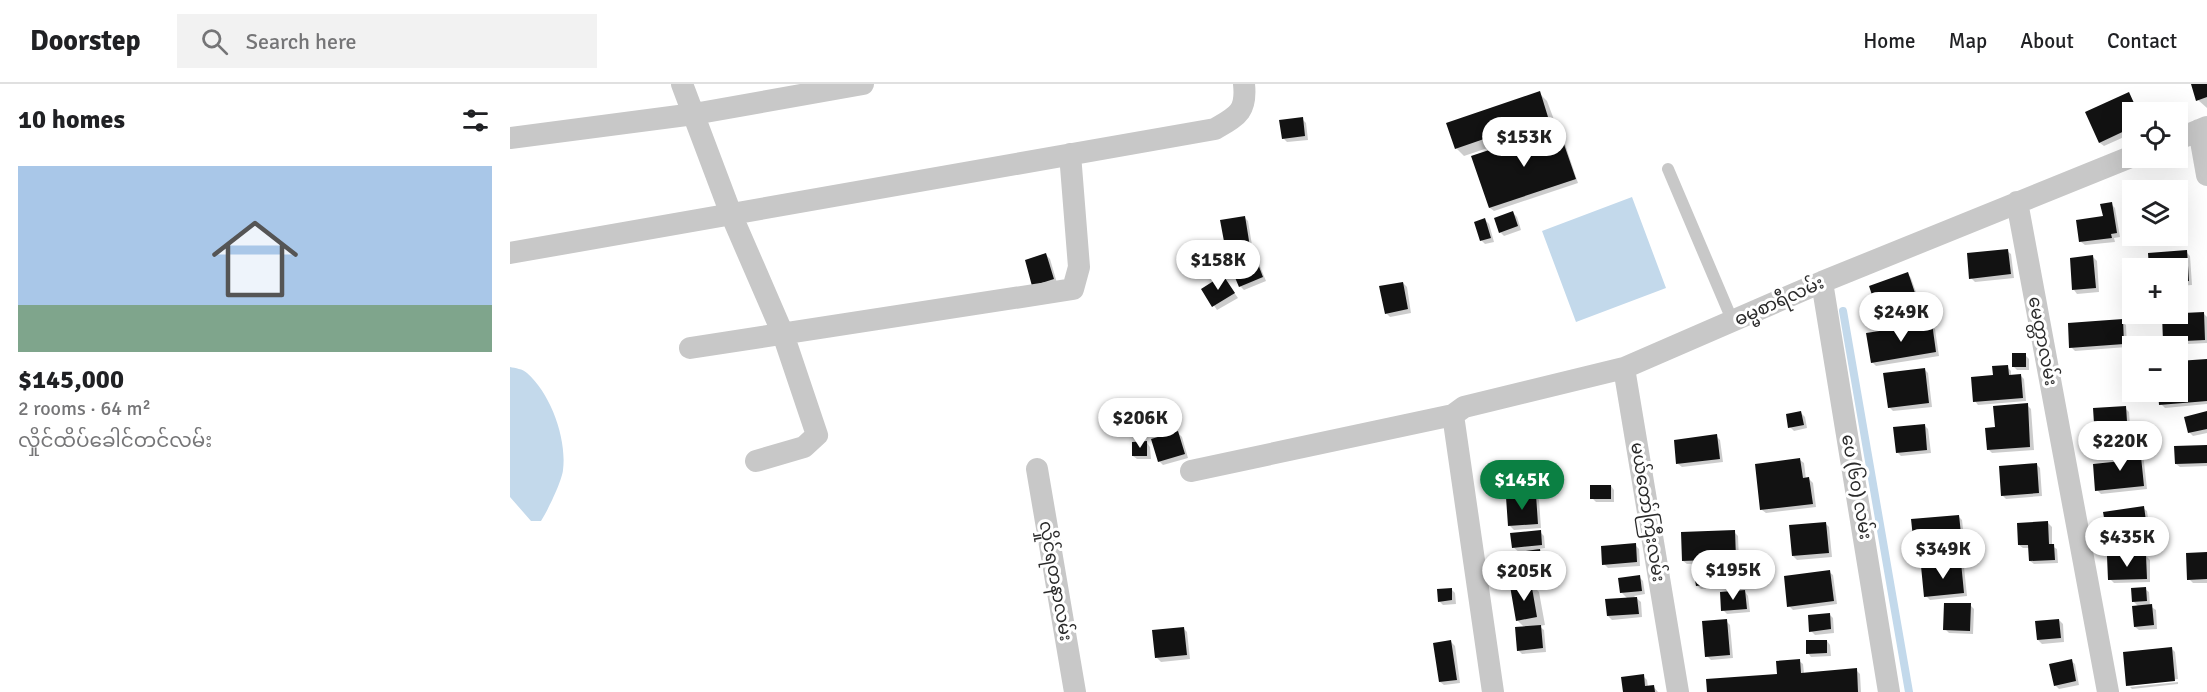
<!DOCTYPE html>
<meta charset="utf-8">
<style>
:root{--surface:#fff;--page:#f2f2f2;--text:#202124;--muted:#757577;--line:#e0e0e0;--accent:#0b8043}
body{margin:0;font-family:Signika,"Noto Sans Myanmar",sans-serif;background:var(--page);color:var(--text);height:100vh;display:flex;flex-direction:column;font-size:22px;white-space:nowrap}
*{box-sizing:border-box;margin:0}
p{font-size:20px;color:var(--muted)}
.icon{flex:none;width:33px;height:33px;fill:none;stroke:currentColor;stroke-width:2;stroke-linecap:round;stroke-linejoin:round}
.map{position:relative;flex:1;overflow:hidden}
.drawer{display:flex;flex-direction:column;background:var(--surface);width:510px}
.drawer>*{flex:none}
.buttons{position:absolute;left:1612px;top:18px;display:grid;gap:12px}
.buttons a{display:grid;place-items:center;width:66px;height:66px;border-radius:0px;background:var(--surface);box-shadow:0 6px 24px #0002;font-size:30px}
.price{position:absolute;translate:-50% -51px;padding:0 14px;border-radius:21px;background:#fff;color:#222;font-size:20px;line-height:39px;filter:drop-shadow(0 2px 3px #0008)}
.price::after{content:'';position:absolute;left:50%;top:36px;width:18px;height:14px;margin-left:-9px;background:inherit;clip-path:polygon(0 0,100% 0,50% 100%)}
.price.current{background:var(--accent);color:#fff}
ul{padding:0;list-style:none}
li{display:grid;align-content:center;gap:12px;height:318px;padding:0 18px}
li span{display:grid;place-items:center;height:186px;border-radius:0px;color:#555}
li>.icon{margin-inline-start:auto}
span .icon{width:108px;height:108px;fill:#fffc;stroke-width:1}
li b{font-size:26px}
h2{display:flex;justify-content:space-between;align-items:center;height:72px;padding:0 18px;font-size:26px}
header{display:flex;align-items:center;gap:36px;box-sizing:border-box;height:84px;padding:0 30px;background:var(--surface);border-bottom:2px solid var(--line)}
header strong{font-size:28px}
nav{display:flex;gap:33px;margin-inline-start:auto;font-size:21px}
.search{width:420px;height:54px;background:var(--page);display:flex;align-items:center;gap:15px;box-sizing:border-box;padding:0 21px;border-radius:0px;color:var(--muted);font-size:22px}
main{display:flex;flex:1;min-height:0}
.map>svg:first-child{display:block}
.water{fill:#c3d9eb}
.shadow{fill:#0003}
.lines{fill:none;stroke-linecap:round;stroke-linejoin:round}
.stream{stroke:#c3d9eb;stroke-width:8}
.building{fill:#121212}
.lane{stroke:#c8c8c8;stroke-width:12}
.street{stroke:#c8c8c8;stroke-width:22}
.labels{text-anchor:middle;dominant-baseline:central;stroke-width:6;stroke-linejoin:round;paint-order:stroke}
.street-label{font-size:18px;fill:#2b2b2b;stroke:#fff}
</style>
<header>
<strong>Doorstep</strong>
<div class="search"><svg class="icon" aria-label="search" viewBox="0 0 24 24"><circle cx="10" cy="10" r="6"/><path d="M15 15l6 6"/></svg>Search here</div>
<nav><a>Home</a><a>Map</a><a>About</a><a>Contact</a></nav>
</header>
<main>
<section class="drawer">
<h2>10 homes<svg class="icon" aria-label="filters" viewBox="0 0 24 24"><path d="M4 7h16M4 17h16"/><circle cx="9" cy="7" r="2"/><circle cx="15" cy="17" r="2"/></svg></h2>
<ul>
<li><span style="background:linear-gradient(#a9c7e8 75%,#7fa58c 0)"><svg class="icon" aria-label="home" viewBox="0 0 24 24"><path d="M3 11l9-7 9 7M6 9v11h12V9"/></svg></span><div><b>$145,000</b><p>2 rooms · 64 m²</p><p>လှိုင်ထိပ်ခေါင်တင်လမ်း</p></div></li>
</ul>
</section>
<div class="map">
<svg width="1697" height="608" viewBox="0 0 1697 608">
<rect width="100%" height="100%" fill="#fff"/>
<path class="water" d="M1122,113L1156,204L1066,238L1032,147Z
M0,283C5,284 13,285 17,289C41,310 57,355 53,386C52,397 37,428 31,437H21L0,413Z"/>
<path class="shadow" d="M1682,0H1697V24L1688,16Z
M1029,9L1037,17L1046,41L954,72L946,64Z
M1619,10L1629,28H1623V49L1594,62L1590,59L1577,29Z
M792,35L796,39L798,56L777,58L773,54Z
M1048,44L1051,48L1068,99L984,127L980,124L963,73Z
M1663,103L1666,106H1645Z
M1668,114L1672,135H1668Z
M1601,120L1605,124L1610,153L1604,154L1605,158L1575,161L1571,158L1594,134Z
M1003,129L1007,133L1011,146L994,152L990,148Z
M734,133L738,137L743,167L721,171L717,167Z
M975,136L979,140L984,158L975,160L971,156Z
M696,162L700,166L702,182L684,185L680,181Z
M1497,167L1501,170L1504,194L1465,198L1461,194Z
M1676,168L1680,172L1682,201L1668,202V184H1641L1640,171Z
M536,171L540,175L547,199L524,201Z
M1583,173L1587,177L1589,208L1567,210L1564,206Z
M745,176L749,180L756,197L734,206L730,202Z
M1398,190L1401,194L1412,225L1375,238L1371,234Z
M713,193L728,214L707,226L693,205Z
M893,199L897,203L901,229L880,233L876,229Z
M1693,229L1697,233V259L1658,261L1655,257Z
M1612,237L1616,241L1617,263L1565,267L1561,263Z
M1421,241L1425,245L1429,272L1366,282L1362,278Z
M1515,271L1519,275V286H1507L1503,282Z
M1697,277V320L1655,324L1651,320L1650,308H1668V279Z
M1497,283L1501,287V292L1510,291L1514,295L1516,317L1468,321L1465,317L1484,293Z
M1414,285L1418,289L1422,323L1383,327L1379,323Z
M1517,321L1521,325L1524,366L1482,369L1478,365L1486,344Z
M1615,324L1619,328L1621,356L1590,358L1586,354Z
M1291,329L1295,333L1297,344L1284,347L1280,343Z
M1697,329V349L1683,352L1679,348Z
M1414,341L1418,345L1421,369L1391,372L1388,369Z
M668,349L672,353L678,374L653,381L649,377Z
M1206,352L1210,356L1213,378L1172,383L1168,380Z
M637,359L640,363L641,375H627L623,372Z
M1697,362V382L1670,383L1666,380Z
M1629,365L1633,369L1637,405L1591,410L1587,406Z
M1290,376L1294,379L1296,395H1299L1303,399L1306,423L1256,429L1252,426Z
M1526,380L1530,384L1532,412L1496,415L1492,411Z
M1101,402L1104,406V418H1086L1082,414Z
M1025,412L1029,416L1031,444L1004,446L1000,442Z
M1633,424L1637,427L1640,449L1602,454L1598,450Z
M1448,432L1452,436L1455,462L1409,466L1405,462Z
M1315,439L1319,443L1322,473L1287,476L1283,472Z
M1538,439L1542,443V462L1547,465L1548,479L1524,480L1520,477V464H1513L1509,461Z
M1030,448L1034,452L1035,464L1028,465L1033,471L1036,489L1010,492L1007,488L1010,469L1003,463Z
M1224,448L1228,452L1229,478L1177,480L1173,477Z
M1125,461L1129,465L1130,482L1098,484L1094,480Z
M1697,469V499H1683L1679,495Z
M1636,472L1640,476V498L1604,499L1600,495Z
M1450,480L1454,483L1457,512L1420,516L1416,512Z
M1208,482L1212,486L1214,503L1191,505L1187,501Z
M1319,488L1323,491L1327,520L1283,526L1279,522Z
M1129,493L1133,497L1135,510L1124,512L1131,518L1132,533L1102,536L1098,532L1118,515L1112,509Z
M1021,500L1029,508L1035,541L1029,542L1034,546L1036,568L1012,570L1008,566L1015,544L1007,536Z
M941,505L945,509L946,520L933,521L929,517Z
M1635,505L1639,508L1640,522L1646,526L1647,545L1629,546L1625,543L1629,523L1623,517Z
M1235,508L1238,512L1240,528L1217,530L1213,526Z
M1460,521L1464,525L1463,550L1439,549L1435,545Z
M1319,530L1323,534L1324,549L1305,551L1301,547Z
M1549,536L1553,540L1554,558L1532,560L1528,556Z
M1216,537L1220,541L1223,574L1201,576L1197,572Z
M673,544L677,548L680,575L651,578L647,574Z
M1317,557L1320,561L1321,572L1301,573L1298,569Z
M941,558L945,562L950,599L934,601L930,598Z
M1661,564L1665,568L1668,595L1618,602L1614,569Z
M1289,577L1293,580L1294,590L1346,586L1350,590L1351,608H1198L1269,592Z
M1561,577L1565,580L1569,601L1549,605L1545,601Z
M1133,592L1137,596L1138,603L1143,602L1148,608H1114Z
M1668,598V600L1622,605L1620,603Z"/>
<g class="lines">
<path class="stream" d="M1333,227L1399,608"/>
</g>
<path class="building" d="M1681,0H1697V13L1686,17Z
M1030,7L1038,33L945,65L936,39Z
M1619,8L1628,28H1623V43L1589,59L1575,28Z
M793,33L795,52L772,55L769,36Z
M1048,43L1066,95L979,124L961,72Z
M1623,109V141H1620L1614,111Z
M1602,118L1607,149L1601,150L1602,154L1569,158L1566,136L1593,132L1590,120Z
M1003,127L1008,142L989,149L984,134Z
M735,132L740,163L716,168L710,136Z
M975,134L981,154L970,157L964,138Z
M696,160L699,178L679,182L676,164Z
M1498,165L1501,190L1459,195L1457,169Z
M1677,166L1679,197L1668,198V184H1639L1638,169Z
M536,169L544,195L522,202L515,176Z
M1583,171L1586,204L1562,206L1560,174Z
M746,175L753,193L729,203L721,184Z
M1398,188L1409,221L1370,235L1359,202Z
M713,191L725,209L702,223L691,205Z
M893,198L898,225L875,230L869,202Z
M1694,228L1695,256L1653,258L1652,230Z
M1613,235L1614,260L1559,264L1558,239Z
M1422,239L1426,268L1361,279L1356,249Z
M1502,269H1516V283H1502Z
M1697,275V317L1649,321L1648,308H1668V277Z
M1498,281L1499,291L1511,290L1513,314L1463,318L1461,293L1483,291L1482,282Z
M1415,284L1419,319L1378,324L1373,289Z
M1518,319L1520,363L1477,366L1475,344L1485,343L1483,322Z
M1616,322L1618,353L1585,355L1583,324Z
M1291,327L1294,341L1278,344L1276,330Z
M1697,327V345L1678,349L1674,333Z
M1415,340L1417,366L1386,369L1383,343Z
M668,347L675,370L648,378L641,355Z
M1207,350L1210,375L1166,380L1164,356Z
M637,357V372H622V358Z
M1697,361V379L1665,380L1664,362Z
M1630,363L1634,402L1585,407L1583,380L1612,377L1611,365Z
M1290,374L1293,394L1299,393L1303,420L1250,426L1245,380Z
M1527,379L1529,409L1491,412L1489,382Z
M1080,401H1101V415H1080Z
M1026,411L1028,440L998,442L996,413Z
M1634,422L1637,445L1597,451L1593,428Z
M1449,431L1452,459L1404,463L1401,435Z
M1538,437L1539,460H1544L1545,476L1519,477L1518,461H1508L1507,439Z
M1316,438L1319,469L1282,472L1279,441Z
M1031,446L1032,461L1002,464L1000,449Z
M1225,446L1226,475L1172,477L1171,448Z
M1126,459L1127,478L1092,481L1091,462Z
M1030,465L1033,486L1005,489L1003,469Z
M1697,468V495L1677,496L1676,469Z
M1636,471L1637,495L1598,496L1597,472Z
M1451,478L1454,509L1414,513L1411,482Z
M1209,481L1211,499L1186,502L1183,484Z
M1320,486L1324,517L1277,523L1274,492Z
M1130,491L1132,507L1110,509L1108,494Z
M1021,498L1027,533L1006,537L1000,502Z
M1636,503L1637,517L1622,518L1621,504Z
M942,504V516L928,518L927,505Z
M1235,506L1237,525L1211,527L1210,508Z
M1127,513L1129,530L1097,532L1095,515Z
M1434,519H1461L1460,547L1433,546Z
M1642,520L1644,541L1624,543L1622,522Z
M1320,529L1321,545L1299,548L1298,531Z
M1217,535L1220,571L1195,573L1192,537Z
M1549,535L1551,554L1527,556L1525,537Z
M1031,541L1033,564L1007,567L1005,543Z
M674,543L677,571L645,574L642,546Z
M941,556L947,596L929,598L923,559Z
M1296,556H1317V569L1296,570Z
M1662,563L1665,597L1616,602L1613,568Z
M1290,575L1291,589L1347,584L1348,608H1197L1196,595L1267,590L1266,577Z
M1562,575L1566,597L1544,602L1539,580Z
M1134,590L1135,602L1144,601L1145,608H1113L1111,593Z"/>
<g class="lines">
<path class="lane" d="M1158,85L1223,238"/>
<path class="street" d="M172,0L221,130L273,250L307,351L294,363L246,377
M1689,46L1697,91
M0,54L184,30L353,0
M1668,55L1697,43
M1507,118L1598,608
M0,169L705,45C727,32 737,28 734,0
M1312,198L1379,608
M180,264L563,205L569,183L560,70
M1114,284L1168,608
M943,331L983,608
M527,385L565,608
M681,387L943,331L954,323L1114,284L1312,198L1623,72"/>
</g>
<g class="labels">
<g class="street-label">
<text transform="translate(1269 217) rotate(-24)">ဓမ္မစာရီလမ်း</text>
<text transform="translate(1533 257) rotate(79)">မေတ္တာလမ်း</text>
<text transform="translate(1347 403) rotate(80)">ပေ (၆၀) လမ်း</text>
<text transform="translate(1138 428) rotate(81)">မယ်တော်ကြီးလမ်း</text>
<text transform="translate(546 497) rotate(80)">လှိုင်ရတနာလမ်း</text>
</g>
</g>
</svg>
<div class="buttons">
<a><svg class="icon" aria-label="locate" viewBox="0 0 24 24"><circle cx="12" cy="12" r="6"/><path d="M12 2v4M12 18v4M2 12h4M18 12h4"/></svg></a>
<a><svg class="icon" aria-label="layers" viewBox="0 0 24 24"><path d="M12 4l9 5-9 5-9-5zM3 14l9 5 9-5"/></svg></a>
<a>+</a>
<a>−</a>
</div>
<b class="price" style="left:1014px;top:84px">$153K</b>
<b class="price" style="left:708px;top:207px">$158K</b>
<b class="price" style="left:1391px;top:259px">$249K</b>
<b class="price" style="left:630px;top:365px">$206K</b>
<b class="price" style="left:1610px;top:388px">$220K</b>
<b class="price current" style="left:1012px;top:427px">$145K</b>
<b class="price" style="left:1617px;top:484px">$435K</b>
<b class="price" style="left:1433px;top:496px">$349K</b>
<b class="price" style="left:1223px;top:517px">$195K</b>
<b class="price" style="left:1014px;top:518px">$205K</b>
</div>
</main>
